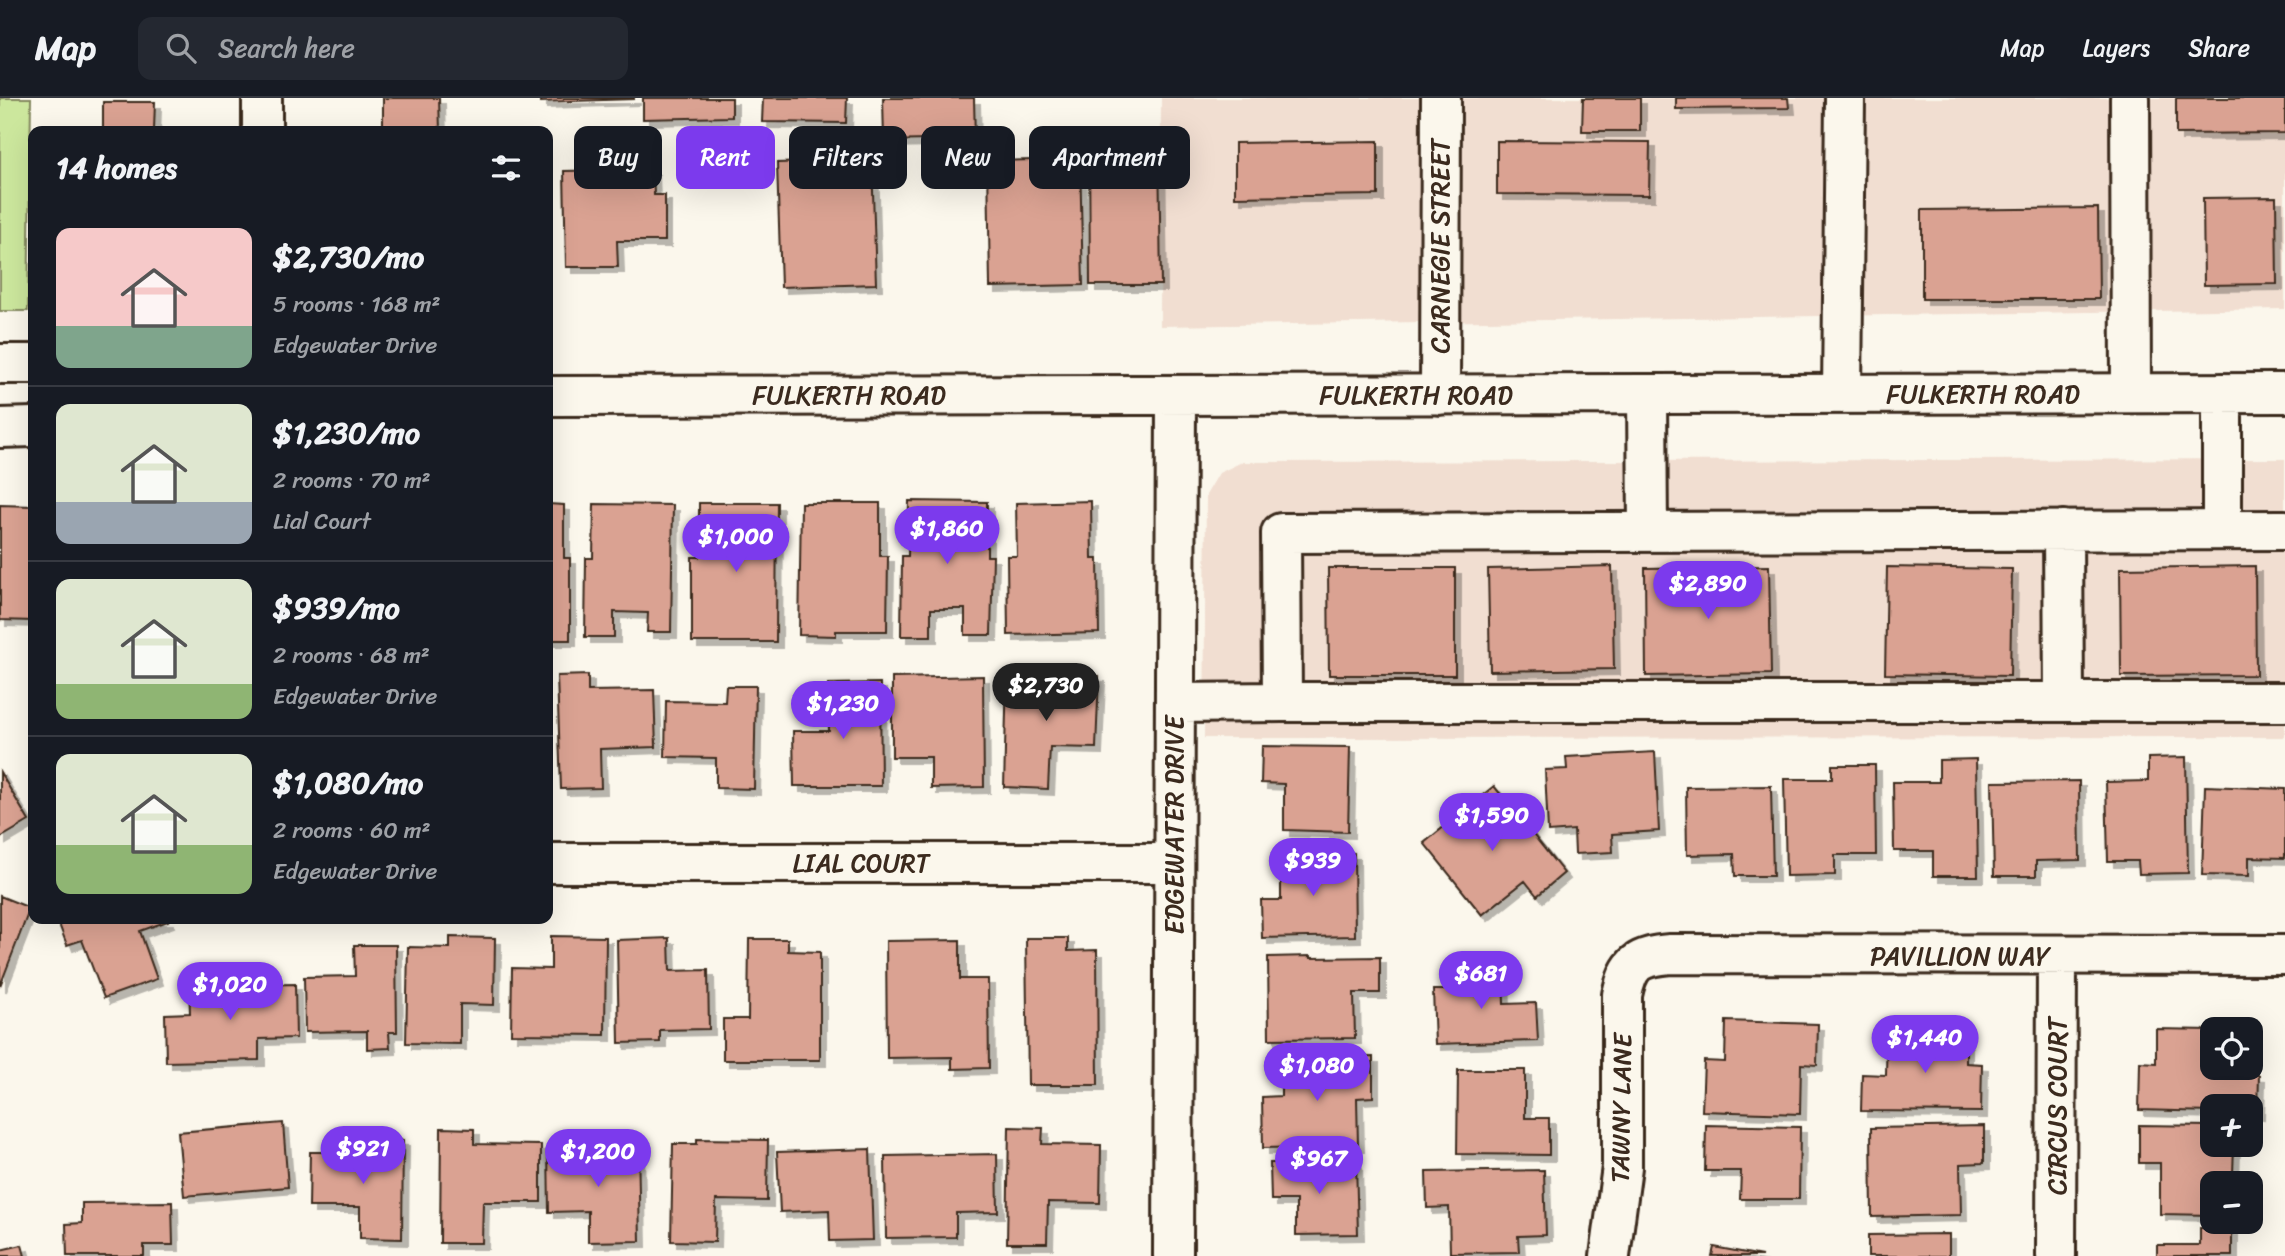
<!DOCTYPE html>
<meta charset="utf-8">
<style>
:root{--surface:#171b24;--page:#242831;--text:#f1f3f6;--muted:#9ea1a6;--line:#363941;--accent:#7c3aed}
body{margin:0;font-family:Sriracha,sans-serif;background:var(--page);color:var(--text);height:100vh;display:flex;flex-direction:column;font-size:26px;white-space:nowrap}
*{box-sizing:border-box;margin:0}
p{font-size:23px;color:var(--muted)}
.icon{flex:none;width:38px;height:38px;fill:none;stroke:currentColor;stroke-width:2;stroke-linecap:round;stroke-linejoin:round}
.map{position:relative;flex:1;overflow:hidden}
.drawer{position:absolute;left:28px;top:28px;width:525px;height:798px;display:flex;flex-direction:column;background:var(--surface);border-radius:14px;box-shadow:0 7px 28px #0002}
.drawer>*{flex:none}
.guide{position:absolute;left:574px;top:28px;width:665px;height:63px;display:flex;gap:14px}
.controls{position:absolute;left:2200px;top:919px;display:grid;gap:14px}
.controls a{display:grid;place-items:center;width:63px;height:63px;border-radius:14px;background:var(--surface);box-shadow:0 7px 28px #0002;font-size:35px}
.price{position:absolute;translate:-50% -60px;padding:0 16px;border-radius:24px;background:var(--accent);color:#fff;font-size:23px;line-height:46px;filter:drop-shadow(0 2px 4px #0008)}
.price::after{content:'';position:absolute;left:50%;top:42px;width:21px;height:16px;margin-left:-10px;background:inherit;clip-path:polygon(0 0,100% 0,50% 100%)}
.price.selected{background:#222;color:#fff}
ul{padding:0;list-style:none}
li{display:flex;align-items:center;gap:21px;height:175px;padding:0 28px}
li+li{border-top:2px solid var(--line)}
li span{display:grid;place-items:center;flex:none;width:196px;height:140px;border-radius:14px;color:#555}
li>.icon{margin-inline-start:auto}
span .icon{width:84px;height:84px;fill:#fffc;stroke-width:1}
li b{font-size:30px}
h2{display:flex;justify-content:space-between;align-items:center;height:84px;padding:0 28px;font-size:30px}
.chip{padding:0 24px;border-radius:14px;background:var(--surface);box-shadow:0 7px 28px #0002;font-size:24px;line-height:63px}
.chip.selected{background:var(--accent);color:#fff}
header{display:flex;align-items:center;gap:42px;box-sizing:border-box;height:98px;padding:0 35px;background:var(--surface);border-bottom:2px solid var(--line)}
header strong{font-size:33px}
nav{display:flex;gap:38px;margin-inline-start:auto;font-size:24px}
.search{width:490px;height:63px;background:var(--page);display:flex;align-items:center;gap:18px;box-sizing:border-box;padding:0 24px;border-radius:14px;color:var(--muted);font-size:26px}
.map>svg:first-child{display:block}
.built{fill:#f1ded1}
.green{fill:#cce79d;stroke:#84885e;stroke-width:2}
.building{fill:#daa292;stroke:#3b2a1e;stroke-width:2;filter:url(#shadow)}
.lines{fill:none;stroke-linecap:round;stroke-linejoin:round}
.minor-casing{stroke:#3b2a1e;stroke-width:44}
.minor{stroke:#fbf7ec;stroke-width:38}
.labels{text-anchor:middle;dominant-baseline:central;stroke-width:7;stroke-linejoin:round;paint-order:stroke}
.street-label{font-size:26px;fill:#3b2a1e;stroke:#fbf7ec}
</style>
<header>
<strong>Map</strong>
<div class="search"><svg class="icon" aria-label="search" viewBox="0 0 24 24"><circle cx="10" cy="10" r="6"/><path d="M15 15l6 6"/></svg>Search here</div>
<nav><a>Map</a><a>Layers</a><a>Share</a></nav>
</header>
<div class="map">
<svg width="2285" height="1158" viewBox="0 0 2285 1158">
<defs>
<filter id="shadow"><feDropShadow dx="6" dy="6" stdDeviation="0" flood-color="#0004"/></filter>
</defs>
<rect width="100%" height="100%" fill="#fbf7ec"/>
<filter id="ink" filterUnits="userSpaceOnUse"><feTurbulence type="fractalNoise" baseFrequency=".0143" numOctaves="2"/><feDisplacementMap in="SourceGraphic" scale="14" xChannelSelector="R" yChannelSelector="G"/><feConvolveMatrix kernelMatrix="1 2 1 2 8 2 1 2 1" color-interpolation-filters="sRGB"/></filter>
<g filter="url(#ink)">
<path class="built" d="M1161,0H2285V211L1160,228Z
M2285,361V639L1204,640L1206,397L1219,375L1242,364Z"/>
<path class="green" d="M0,0H31L28,213H0Z"/>
<path class="building" d="M383,0H439L440,33H383Z
M541,0H634V1L541,4Z
M643,0H732V19L643,21Z
M763,0H847L846,25L762,24Z
M883,0H974L975,41L884,43Z
M1583,0H1640V33H1582Z
M1676,0H1788L1789,10L1676,11Z
M2176,0H2285V35L2176,36Z
M103,4H155L154,33H103Z
M1378,43V97L1235,99V45Z
M1497,43L1650,44L1649,97L1497,96Z
M1159,48L1161,187H1090L1089,49Z
M1080,61L1083,187L990,189L988,63Z
M872,62L876,186L781,189L777,65Z
M653,71L654,97H665V143H617L618,169H566L564,73Z
M2276,99L2277,186L2204,187L2203,100Z
M2098,110L2099,201H1922V112Z
M909,403L987,404V458H993L991,537H965V511H931V538H901L902,458H908Z
M1091,403L1092,461H1098L1099,535L1008,537L1007,458H1017L1016,405Z
M699,405H777L776,544H692V459H699Z
M801,405H880V458H888L887,533H836V538L799,537Z
M548,406L564,407V460H570V542H548Z
M594,406L673,407L671,534H647L648,515L614,514V539H585L586,460H593Z
M0,407L33,408V523L0,522Z
M1612,468L1614,571L1490,573L1488,471Z
M1769,468L1771,576L1646,578L1645,470Z
M2255,468L2256,577L2121,578L2120,470Z
M1887,469L2012,471L2010,578L1885,576Z
M1328,470H1455V577H1329Z
M1007,575L1099,578L1096,650L1050,649L1048,691L1004,689Z
M588,577V593L654,592L656,649L600,651L601,690L561,691L557,578Z
M983,578L984,689L931,690V659H892V580Z
M880,585L881,688H794L793,633H829L828,586Z
M726,588H756L754,691L716,690V660L665,659L666,603L725,604Z
M1262,648L1350,649L1348,734L1284,732V686L1261,685Z
M1655,654L1659,733L1612,736L1613,754L1575,756L1574,732L1548,734L1545,672L1567,671L1566,659Z
M2186,659L2188,775L2139,776L2138,763H2108L2106,684L2148,683V660Z
M1976,661L1978,778H1933V753H1894L1893,684H1939V662Z
M1832,667H1875L1876,757H1835V777L1786,778L1784,681H1832Z
M0,674L29,723L0,740Z
M2079,683L2080,762L2036,763V778H1994L1992,684Z
M1494,688L1564,775L1537,798L1525,783L1482,817L1424,745Z
M1771,688L1773,778H1735L1734,756L1687,757L1686,689Z
M2205,688L2285,691V760L2249,759V778L2202,777Z
M1354,755L1355,838L1262,840L1261,802H1281V756Z
M0,798L30,810L0,888Z
M57,821H167L168,823L140,833L157,881L104,900L82,842L67,847Z
M551,838L606,839L605,937L511,936L512,870L551,871Z
M450,839L495,840L494,907L460,906V946L406,945L408,849L450,850Z
M669,840L670,873L708,872L709,931L660,932V944L619,945L617,842Z
M1026,840H1068V853L1097,852L1098,987H1028Z
M749,841H788V853L820,854V962H723V921H748Z
M960,842V881H988L989,970L952,971V959L887,960L886,843Z
M354,847H396L397,934H389L390,950L367,951V933L305,934L304,879L355,878Z
M1311,858V860L1380,859V895H1354L1355,940L1269,941L1268,859Z
M1503,871L1504,906L1536,905L1538,943L1435,946L1433,892H1450L1449,873Z
M295,886L296,940L259,941V962L166,964L165,916L190,915L189,888Z
M1726,923L1818,926L1817,967L1801,966L1800,1016L1702,1013L1704,963L1725,964Z
M1887,931L1966,932V965L1982,966L1981,1014L1861,1013L1862,976L1886,977Z
M2156,931L2212,932V970H2233V976L2259,977L2258,1015L2250,1014V1008H2212V1014L2139,1012L2140,964L2156,965Z
M1373,959V999L1357,1000L1358,1048L1263,1050L1262,999L1281,998V961Z
M1458,972H1525V1020H1549V1057L1457,1056Z
M283,1025L288,1089L184,1098L178,1034Z
M1706,1027L1800,1029L1799,1101H1740L1741,1073H1705Z
M2139,1027L2212,1028V1046H2234L2233,1078H2251L2250,1110V1085H2212V1117L2160,1116V1065H2139Z
M1984,1028V1065L1960,1066L1961,1117L1872,1119L1871,1030Z
M1009,1029L1043,1030L1042,1046L1101,1047L1100,1105L1048,1104L1047,1145H1007Z
M441,1030L474,1031V1046L541,1047V1104H483L482,1145H440Z
M374,1041L403,1042L402,1141L360,1140V1109H309L310,1054H374Z
M697,1041L768,1042L767,1103L716,1102L715,1144L671,1143L673,1046H697Z
M638,1047L640,1143L588,1144V1113L549,1114L548,1049Z
M870,1051L873,1142L830,1143L829,1112L780,1114L777,1054Z
M997,1056L998,1114L956,1115V1139L886,1140L885,1058Z
M1356,1064L1358,1136L1296,1137V1102H1271L1270,1065Z
M1544,1072L1546,1137L1518,1138L1519,1154L1450,1155L1449,1109L1427,1110L1426,1074Z
M172,1104L173,1147H144V1158H67L66,1126L82,1125V1105Z
M2200,1130H2232V1158H2157V1147H2200Z
M1949,1136V1158H1868V1137Z
M22,1147L25,1158H0V1152Z
M1714,1149L1762,1158H1712Z"/>
<g class="lines">
<defs>
<path id="minor" d="M2130,0L2131,295
M262,33V0
M0,266H33
M2222,295V432
M1647,296L1648,434
M1842,296L1845,0
M1440,297L1441,0
M548,298L2285,295
M0,330L33,329
M2063,432L2064,604
M1282,604H2285
M1175,605L1282,604L1281,435L2285,432
M548,765H1174
M1173,1158L1176,297
M1610,1158L1622,1069V897C1629,864 1638,859 1670,856L2285,857
M2056,1158L2057,858"/>
</defs>
<use href="#minor" class="minor-casing"/>
<use href="#minor" class="minor"/>
</g>
</g>
<g class="labels">
<g class="street-label">
<text transform="translate(1440 148) rotate(-90)">CARNEGIE STREET</text>
<text x="1983" y="296">FULKERTH ROAD</text>
<text x="849" y="297">FULKERTH ROAD</text>
<text x="1416" y="297">FULKERTH ROAD</text>
<text transform="translate(1174 727) rotate(-90)">EDGEWATER DRIVE</text>
<text x="861" y="765">LIAL COURT</text>
<text x="1960" y="858">PAVILLION WAY</text>
<text transform="translate(2057 1008) rotate(-90)">CIRCUS COURT</text>
<text transform="translate(1621 1010) rotate(-89)">TAWNY LANE</text>
</g>
</g>
</svg>
<div class="controls">
<a><svg class="icon" aria-label="locate" viewBox="0 0 24 24"><circle cx="12" cy="12" r="6"/><path d="M12 2v4M12 18v4M2 12h4M18 12h4"/></svg></a>
<a>+</a>
<a>−</a>
</div>
<b class="price" style="left:947px;top:468px">$1,860</b>
<b class="price" style="left:736px;top:476px">$1,000</b>
<b class="price" style="left:1708px;top:523px">$2,890</b>
<b class="price selected" style="left:1046px;top:625px">$2,730</b>
<b class="price" style="left:843px;top:643px">$1,230</b>
<b class="price" style="left:1492px;top:755px">$1,590</b>
<b class="price" style="left:1313px;top:800px">$939</b>
<b class="price" style="left:1481px;top:913px">$681</b>
<b class="price" style="left:230px;top:924px">$1,020</b>
<b class="price" style="left:1925px;top:977px">$1,440</b>
<b class="price" style="left:1317px;top:1005px">$1,080</b>
<b class="price" style="left:363px;top:1088px">$921</b>
<b class="price" style="left:598px;top:1091px">$1,200</b>
<b class="price" style="left:1319px;top:1098px">$967</b>
<div class="guide">
<a class="chip">Buy</a>
<a class="chip selected">Rent</a>
<a class="chip">Filters</a>
<a class="chip">New</a>
<a class="chip">Apartment</a>
</div>
<section class="drawer">
<h2>14 homes<svg class="icon" aria-label="filters" viewBox="0 0 24 24"><path d="M4 7h16M4 17h16"/><circle cx="9" cy="7" r="2"/><circle cx="15" cy="17" r="2"/></svg></h2>
<ul>
<li><span style="background:linear-gradient(#f6c9c9 70%,#7fa58c 0)"><svg class="icon" aria-label="home" viewBox="0 0 24 24"><path d="M3 11l9-7 9 7M6 9v11h12V9"/></svg></span><div><b>$2,730/mo</b><p>5 rooms · 168 m²</p><p>Edgewater Drive</p></div></li>
<li><span style="background:linear-gradient(#dfe7d0 70%,#9aa5b1 0)"><svg class="icon" aria-label="home" viewBox="0 0 24 24"><path d="M3 11l9-7 9 7M6 9v11h12V9"/></svg></span><div><b>$1,230/mo</b><p>2 rooms · 70 m²</p><p>Lial Court</p></div></li>
<li><span style="background:linear-gradient(#dfe7d0 75%,#8fb573 0)"><svg class="icon" aria-label="home" viewBox="0 0 24 24"><path d="M3 11l9-7 9 7M6 9v11h12V9"/></svg></span><div><b>$939/mo</b><p>2 rooms · 68 m²</p><p>Edgewater Drive</p></div></li>
<li><span style="background:linear-gradient(#dfe7d0 65%,#8fb573 0)"><svg class="icon" aria-label="home" viewBox="0 0 24 24"><path d="M3 11l9-7 9 7M6 9v11h12V9"/></svg></span><div><b>$1,080/mo</b><p>2 rooms · 60 m²</p><p>Edgewater Drive</p></div></li>
</ul>
</section>
</div>
